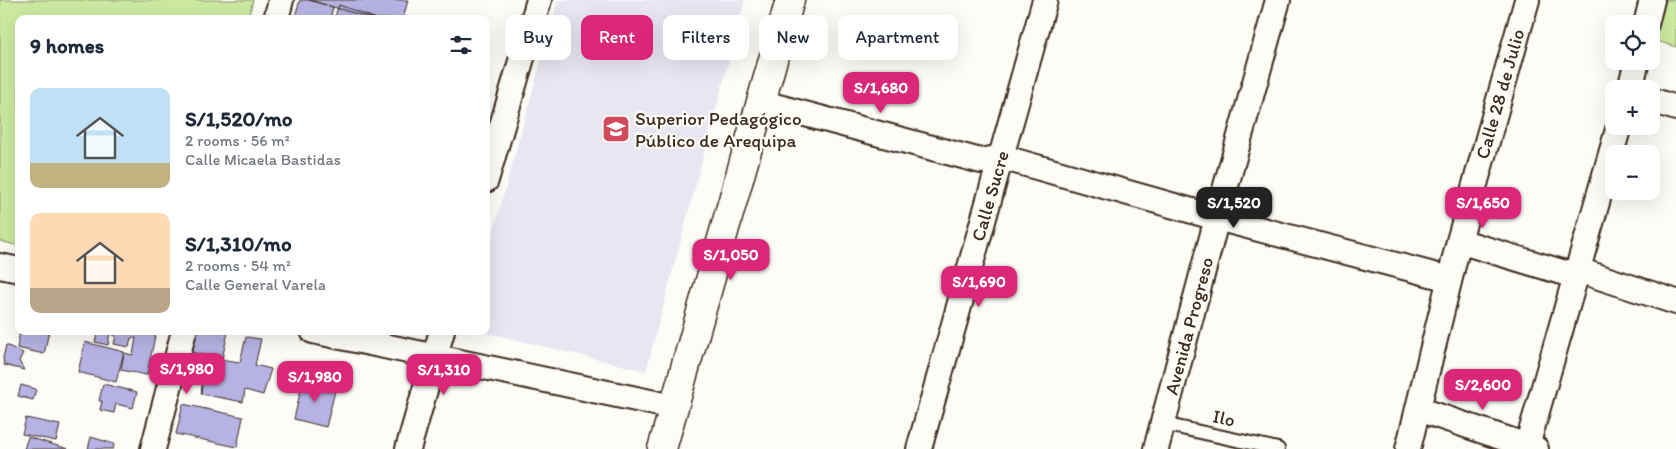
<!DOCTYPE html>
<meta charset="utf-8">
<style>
:root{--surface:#fff;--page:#f6f6f7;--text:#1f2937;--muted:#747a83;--accent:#db2777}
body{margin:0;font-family:Itim,sans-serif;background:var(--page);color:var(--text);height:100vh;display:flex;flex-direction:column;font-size:19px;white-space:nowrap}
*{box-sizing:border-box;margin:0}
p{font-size:16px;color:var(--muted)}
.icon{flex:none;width:28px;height:28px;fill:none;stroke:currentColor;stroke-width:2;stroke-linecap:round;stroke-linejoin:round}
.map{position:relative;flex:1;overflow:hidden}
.panel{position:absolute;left:15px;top:15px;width:475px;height:320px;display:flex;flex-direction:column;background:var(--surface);border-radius:10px;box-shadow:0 5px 20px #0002}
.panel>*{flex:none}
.top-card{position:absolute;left:505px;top:15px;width:475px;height:45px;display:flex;gap:10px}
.controls{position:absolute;left:1605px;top:15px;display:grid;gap:10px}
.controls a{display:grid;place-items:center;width:55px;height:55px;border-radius:10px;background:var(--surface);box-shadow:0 5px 20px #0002;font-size:25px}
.price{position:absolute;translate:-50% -42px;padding:0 11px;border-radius:10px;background:var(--accent);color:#fff;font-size:16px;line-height:32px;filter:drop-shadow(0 1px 2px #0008)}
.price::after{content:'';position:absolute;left:50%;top:30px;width:15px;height:11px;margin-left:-8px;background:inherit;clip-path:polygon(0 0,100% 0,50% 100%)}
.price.current{background:#222;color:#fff}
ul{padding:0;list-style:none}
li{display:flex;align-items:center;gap:15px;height:125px;padding:0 15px}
li span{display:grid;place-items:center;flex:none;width:140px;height:100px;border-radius:10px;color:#555}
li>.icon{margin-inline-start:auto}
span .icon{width:60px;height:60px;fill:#fffc;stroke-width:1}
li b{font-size:21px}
h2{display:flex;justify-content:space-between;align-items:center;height:60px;padding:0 15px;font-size:21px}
.tag{padding:0 18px;border-radius:10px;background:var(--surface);box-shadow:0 5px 20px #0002;font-size:18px;line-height:45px}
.tag.current{background:var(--accent);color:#fff}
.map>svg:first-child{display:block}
.built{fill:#e8e6f1}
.green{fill:#cbe9a0;stroke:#838a5f}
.building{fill:#b6b2e3;stroke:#3b2a1e}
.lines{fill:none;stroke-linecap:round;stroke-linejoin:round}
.service-casing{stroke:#3b2a1e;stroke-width:16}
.minor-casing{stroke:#3b2a1e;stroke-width:28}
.secondary-casing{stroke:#3b2a1e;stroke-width:31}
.service{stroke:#fdfcf7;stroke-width:12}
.minor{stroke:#fdfcf7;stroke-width:24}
.secondary{stroke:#fdfcf7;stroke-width:28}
.labels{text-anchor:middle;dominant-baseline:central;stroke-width:4.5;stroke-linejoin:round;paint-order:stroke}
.street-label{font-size:19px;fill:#3b2a1e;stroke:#fdfcf7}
.poi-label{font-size:19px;fill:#3b2a1e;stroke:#fdfcf7;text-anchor:start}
</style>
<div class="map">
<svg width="1676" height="449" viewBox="0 0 1676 449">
<rect width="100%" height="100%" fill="#fdfcf7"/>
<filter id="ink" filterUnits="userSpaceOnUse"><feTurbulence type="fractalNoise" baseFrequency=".02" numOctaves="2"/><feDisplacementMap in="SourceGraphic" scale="10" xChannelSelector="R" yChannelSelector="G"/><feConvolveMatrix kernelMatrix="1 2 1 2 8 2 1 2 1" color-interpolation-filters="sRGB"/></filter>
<g filter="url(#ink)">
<path class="built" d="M558,0H745L646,371L479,331H486V258Z"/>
<path class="green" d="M0,0H253L248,19H19V246L0,241Z
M1666,0H1676V47L1654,40Z"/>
<path class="building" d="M300,0H309L333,7L330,19H294Z
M309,0H408L403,19H374Z
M339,5L377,19H334Z
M20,331H49L44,354L17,348Z
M98,331H110L108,345L95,342Z
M112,331H156L147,375L121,370L124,353L133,355L136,338H131L129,347L114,344L116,336L112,335Z
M190,331L228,332L222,359L185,351Z
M246,337L261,339L255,365L271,369L263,395L245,390L243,402L201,394L205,357L240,362Z
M85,342L124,352L116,382L78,372Z
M6,345L23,353L19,361L24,370L4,365L3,358Z
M303,380L336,387L326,427L294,419Z
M103,384L137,392L133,408L116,404L114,413L100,410L102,401H99Z
M21,385L36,389L33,400L18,396Z
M183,404L243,417L237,447L176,434Z
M26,418L60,425L56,441L22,434Z
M28,437L68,449H24Z
M91,437L114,444L113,449H88Z"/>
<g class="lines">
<defs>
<path id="service" d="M1163,424L1278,449"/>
<path id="minor" d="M276,19L281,0
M1646,24L1652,0
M1630,89L1637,61
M1651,100L1676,108
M760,102L981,161L1001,157L1217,218L1449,279
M486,180L539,0
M1459,241L1565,273L1578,270L1676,302
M0,266L19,270
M313,331L674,407
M1418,409L1536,449
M1527,446L1619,126
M153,449L184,331
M408,449L442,331
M919,449L1045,0
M1156,449L1217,218L1278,0
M1408,449L1459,241L1527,0"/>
<path id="secondary" d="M662,449L790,0"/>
</defs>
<use href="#service" class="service-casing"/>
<use href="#minor" class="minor-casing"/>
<use href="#secondary" class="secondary-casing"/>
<use href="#service" class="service"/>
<use href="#minor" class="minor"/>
<use href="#secondary" class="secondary"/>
</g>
</g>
<defs>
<symbol id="school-square" viewBox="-11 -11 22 22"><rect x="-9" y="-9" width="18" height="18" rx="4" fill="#d1495b" stroke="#fdfcf7"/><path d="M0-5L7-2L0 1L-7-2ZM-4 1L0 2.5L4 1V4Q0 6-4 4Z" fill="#fff"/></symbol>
</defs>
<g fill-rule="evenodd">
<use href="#school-square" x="600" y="113" width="32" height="32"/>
</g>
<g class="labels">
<g class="street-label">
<text transform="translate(1500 94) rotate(-74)">Calle 28 de Julio</text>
<text transform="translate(990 196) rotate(-74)">Calle Sucre</text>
<text transform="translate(1189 326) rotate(-75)">Avenida Progreso</text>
<text transform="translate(1224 418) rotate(12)">Ilo</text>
</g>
<g class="poi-label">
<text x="635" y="118">Superior Pedagógico<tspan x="635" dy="22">Público de Arequipa</tspan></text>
</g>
</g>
</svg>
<div class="controls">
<a><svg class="icon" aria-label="locate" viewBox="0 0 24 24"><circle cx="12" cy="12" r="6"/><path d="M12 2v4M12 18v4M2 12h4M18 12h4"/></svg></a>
<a>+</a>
<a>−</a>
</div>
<b class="price" style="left:881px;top:114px">S/1,680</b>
<b class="price current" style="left:1234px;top:229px">S/1,520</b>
<b class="price" style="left:1483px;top:229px">S/1,650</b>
<b class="price" style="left:731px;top:281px">S/1,050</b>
<b class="price" style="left:979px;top:308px">S/1,690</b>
<b class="price" style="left:187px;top:395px">S/1,980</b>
<b class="price" style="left:444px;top:396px">S/1,310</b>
<b class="price" style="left:315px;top:403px">S/1,980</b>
<b class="price" style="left:1483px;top:411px">S/2,600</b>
<div class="top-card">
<a class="tag">Buy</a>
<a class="tag current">Rent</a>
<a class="tag">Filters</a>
<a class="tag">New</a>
<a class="tag">Apartment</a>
</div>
<section class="panel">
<h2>9 homes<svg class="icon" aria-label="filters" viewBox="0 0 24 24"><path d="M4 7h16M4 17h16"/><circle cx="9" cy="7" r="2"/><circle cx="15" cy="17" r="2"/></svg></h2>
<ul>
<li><span style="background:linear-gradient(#bfe0f5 75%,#c2b280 0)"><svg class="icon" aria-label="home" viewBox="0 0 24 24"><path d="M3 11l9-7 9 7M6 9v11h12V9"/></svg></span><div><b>S/1,520/mo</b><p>2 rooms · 56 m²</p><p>Calle Micaela Bastidas</p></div></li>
<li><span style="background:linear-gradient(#ffd9b3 75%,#b9a48a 0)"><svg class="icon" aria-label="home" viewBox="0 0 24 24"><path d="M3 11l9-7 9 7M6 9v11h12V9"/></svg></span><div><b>S/1,310/mo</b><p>2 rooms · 54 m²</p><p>Calle General Varela</p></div></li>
</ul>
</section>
</div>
